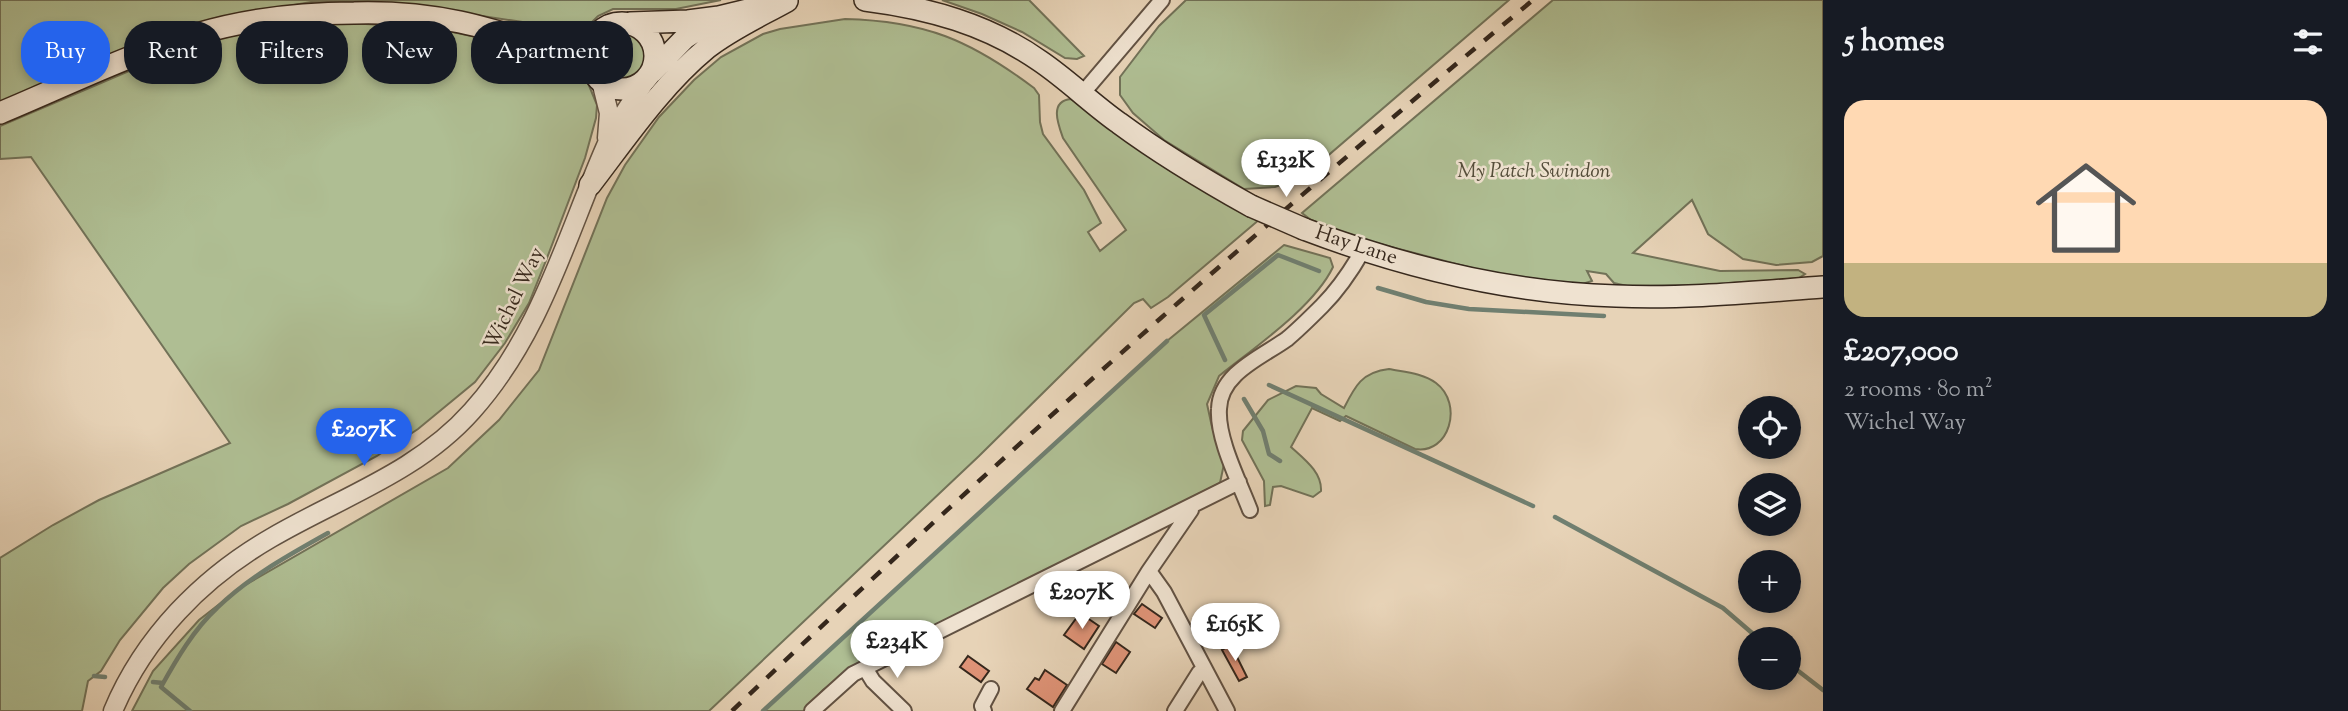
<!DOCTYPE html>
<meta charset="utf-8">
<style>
:root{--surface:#171b24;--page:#20242c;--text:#f1f3f6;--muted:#9ea1a6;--line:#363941;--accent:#2563eb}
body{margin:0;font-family:"Sorts Mill Goudy",serif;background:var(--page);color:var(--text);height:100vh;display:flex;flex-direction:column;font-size:26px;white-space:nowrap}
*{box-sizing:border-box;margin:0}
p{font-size:23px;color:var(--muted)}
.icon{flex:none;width:38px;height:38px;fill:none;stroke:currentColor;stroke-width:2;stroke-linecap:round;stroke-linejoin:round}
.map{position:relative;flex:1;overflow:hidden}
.sheet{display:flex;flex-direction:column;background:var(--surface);width:525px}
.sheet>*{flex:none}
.hud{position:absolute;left:21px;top:21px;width:665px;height:63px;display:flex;gap:14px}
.buttons{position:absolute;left:1738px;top:396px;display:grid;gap:14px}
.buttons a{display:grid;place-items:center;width:63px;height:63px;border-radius:50%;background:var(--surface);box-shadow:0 4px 10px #0003;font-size:35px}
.price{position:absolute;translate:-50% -60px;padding:0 16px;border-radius:24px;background:#fff;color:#222;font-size:23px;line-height:46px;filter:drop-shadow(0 2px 4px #0008)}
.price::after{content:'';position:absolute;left:50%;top:42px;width:21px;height:16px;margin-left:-10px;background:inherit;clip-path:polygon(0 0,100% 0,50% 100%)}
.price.on{background:var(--accent);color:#fff}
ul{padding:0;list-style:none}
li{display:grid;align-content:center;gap:14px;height:371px;padding:0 21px}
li+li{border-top:2px solid var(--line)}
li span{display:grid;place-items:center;height:217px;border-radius:21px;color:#555}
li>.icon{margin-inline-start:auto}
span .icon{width:126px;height:126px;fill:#fffc;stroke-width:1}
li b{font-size:30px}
h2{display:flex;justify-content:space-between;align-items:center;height:84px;padding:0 21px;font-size:30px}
.tag{padding:0 24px;border-radius:28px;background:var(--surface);box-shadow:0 4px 10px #0003;font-size:24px;line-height:63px}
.tag.on{background:var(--accent);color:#fff}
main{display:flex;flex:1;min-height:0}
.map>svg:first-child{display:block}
.green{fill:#afbe93;stroke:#727258;stroke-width:2}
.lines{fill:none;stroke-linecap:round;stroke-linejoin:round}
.stream{stroke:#707f70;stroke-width:4.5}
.building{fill:#df9377;stroke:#35271c;stroke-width:2}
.minor-casing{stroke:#625243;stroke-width:18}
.tertiary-casing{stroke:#625243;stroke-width:21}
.secondary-casing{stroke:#35271c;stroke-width:24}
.minor{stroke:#efe2d0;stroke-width:14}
.tertiary{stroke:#efe2d0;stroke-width:18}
.secondary{stroke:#efe2d0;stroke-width:21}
.rail{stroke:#35271c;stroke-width:4.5;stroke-dasharray:12 12;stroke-linecap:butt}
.secondary-bridge-casing{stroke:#35271c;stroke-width:24;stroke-linecap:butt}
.secondary-bridge{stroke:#efe2d0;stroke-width:21}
.labels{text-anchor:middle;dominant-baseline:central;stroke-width:5;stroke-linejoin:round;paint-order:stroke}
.park-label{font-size:21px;font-style:italic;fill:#544d3a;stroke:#efe2d0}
.street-label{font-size:21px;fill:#35271c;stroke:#efe2d0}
</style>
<main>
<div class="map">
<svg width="1823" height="711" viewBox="0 0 1823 711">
<rect width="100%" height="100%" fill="#e7d3b7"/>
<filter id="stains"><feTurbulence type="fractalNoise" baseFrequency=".00286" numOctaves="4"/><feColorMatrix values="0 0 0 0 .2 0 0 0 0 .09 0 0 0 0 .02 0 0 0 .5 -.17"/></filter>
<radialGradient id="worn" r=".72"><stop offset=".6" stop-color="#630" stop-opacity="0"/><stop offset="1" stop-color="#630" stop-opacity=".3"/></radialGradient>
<path class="green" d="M0,0H721L676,9H613L598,16L588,26L575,30L430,8L354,1L311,2L242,14L0,103Z
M942,0H1029L1084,56L1077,59L1065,58L1022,32L982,14Z
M1186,0H1509L1303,177L1275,187L1244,189L1164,140L1133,113L1120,95V77L1159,26Z
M1553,0H1823V256L1812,262L1776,265L1743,259L1708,234L1692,200L1633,253L1720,271L1798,270L1805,274L1799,278L1703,285L1627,286L1614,283L1606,274L1587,271L1592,281L1579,285L1487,272L1357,238L1311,220L1302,213Z
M845,19C925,21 970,40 1034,88L1039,95L1040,122L1043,134L1084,190L1101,223L1088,232L1100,251L1126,230L1063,138C1058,124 1049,101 1071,99L1169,170L1260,219L1168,297L1151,308L1143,299L1134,303L979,456L709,711H132L153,671L199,620L240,588L448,468L499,420L539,370L607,198L625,165L659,117L694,80L721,57L763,34L780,29Z
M349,23L433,28L491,40L547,59L588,83L597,105L596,118L585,158L547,258L529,303L505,343L475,382L418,429L377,456L288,504L241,526L189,564L163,588L120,640L101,671L88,681L82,711H0V558L53,525L99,500L230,443L31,157L0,159V126L183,48L223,37L266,30L303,25Z
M600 56a23 23 0 1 1 46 0a23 23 0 1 1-46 0Z
M1284,245L1330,258L1333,267C1314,307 1255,347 1219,376L1207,404L1212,427L1225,459L1220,483L843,675L823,690L804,711H763L1167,341Z
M1389,369C1404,372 1423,373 1436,383C1464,404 1449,455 1415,449L1346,416L1340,421L1312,408L1291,447C1304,459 1322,472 1321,491L1313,497L1281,486L1273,487L1270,505L1265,506L1264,481L1242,440L1243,431L1268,400L1296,386L1316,388L1321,394L1344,408C1355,386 1362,372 1389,369Z"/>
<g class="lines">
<path class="stream" d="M1378,288L1426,302L1469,309L1604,316
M1225,360L1204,315L1278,255L1319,271
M1269,385L1533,506
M1244,399L1263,431L1269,454L1280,461
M1555,517L1723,608L1759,639
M1788,663L1823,690
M94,676L105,677
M153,682L163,683
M190,711L161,687C176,660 194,629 217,608C250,576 289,555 328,533
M763,711L1167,341"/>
</g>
<path class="building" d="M1142,604L1162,618L1155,628L1134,614Z
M1080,613L1099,626L1084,649L1064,635Z
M1116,642L1130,652L1116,673L1102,664Z
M1231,645L1247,677L1239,681L1222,650Z
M968,656L989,671L981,682L960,667Z
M1045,670L1067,685L1053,707L1027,689L1035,678L1039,680Z"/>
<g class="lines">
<defs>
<path id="minor" d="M1082,94L1162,0
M1250,510C1239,481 1217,439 1219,409C1220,373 1262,357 1287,339C1299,329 1311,317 1322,306C1339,289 1351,271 1363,250
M1149,571L1164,592L1227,711
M865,668L873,681L904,711
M812,711L853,674L1239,482
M984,711L982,706L991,689
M1062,711L1149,571L1191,510
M1175,711L1199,673L1204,669"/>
<path id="tertiary" d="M601,81L609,113L607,138
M113,711C144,637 202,578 271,538C339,498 417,473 472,411C540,335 565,240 605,148C615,124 632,102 646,80"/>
<path id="secondary" d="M865,0C928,8 987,24 1040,61C1068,80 1092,104 1119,123C1161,154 1206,181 1251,206
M589 56a33 33 0 1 1 66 0a33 33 0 1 1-66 0Z
M630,23L688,21L719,17L764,6
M651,73L685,38L711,21
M0,113C65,86 129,54 197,34C248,19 301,13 354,13C389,12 426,15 460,22C505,31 549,54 594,37
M590,185C626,138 661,86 707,48C731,29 760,16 787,1
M1304,229C1404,267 1509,293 1616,296C1685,299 1754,292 1823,287"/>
</defs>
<use href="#minor" class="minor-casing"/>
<use href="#tertiary" class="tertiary-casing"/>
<use href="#secondary" class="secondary-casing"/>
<use href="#minor" class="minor"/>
<use href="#tertiary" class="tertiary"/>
<use href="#secondary" class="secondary"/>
<path class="rail" d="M732,711C991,464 1258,228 1533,0"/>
<defs>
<path id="secondary-bridge" d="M1251,206L1304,229"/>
</defs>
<use href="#secondary-bridge" class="secondary-bridge-casing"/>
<use href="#secondary-bridge" class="secondary-bridge"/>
</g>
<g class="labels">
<g class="park-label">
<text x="1534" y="172">My Patch Swindon</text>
</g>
<g class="street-label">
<text transform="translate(1356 246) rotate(18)">Hay Lane</text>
<text transform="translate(515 299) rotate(-64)">Wichel Way</text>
</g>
</g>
<rect width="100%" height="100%" filter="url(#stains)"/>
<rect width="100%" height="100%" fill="url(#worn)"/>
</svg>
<div class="buttons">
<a><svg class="icon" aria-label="locate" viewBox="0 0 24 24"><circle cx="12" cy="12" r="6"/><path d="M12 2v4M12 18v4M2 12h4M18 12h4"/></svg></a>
<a><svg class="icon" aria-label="layers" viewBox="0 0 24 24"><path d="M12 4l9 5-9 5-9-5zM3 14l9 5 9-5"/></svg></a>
<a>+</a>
<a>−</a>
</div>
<b class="price" style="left:1286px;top:199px">£132K</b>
<b class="price on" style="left:364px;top:468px">£207K</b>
<b class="price" style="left:1082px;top:631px">£207K</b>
<b class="price" style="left:1235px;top:663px">£165K</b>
<b class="price" style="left:897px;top:680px">£234K</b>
<div class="hud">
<a class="tag on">Buy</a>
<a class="tag">Rent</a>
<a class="tag">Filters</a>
<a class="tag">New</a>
<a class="tag">Apartment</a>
</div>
</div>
<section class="sheet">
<h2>5 homes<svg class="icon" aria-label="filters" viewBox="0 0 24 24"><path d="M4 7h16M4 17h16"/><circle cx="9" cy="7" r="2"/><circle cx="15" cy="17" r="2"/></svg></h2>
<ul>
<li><span style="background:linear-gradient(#ffd9b3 75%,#c2b280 0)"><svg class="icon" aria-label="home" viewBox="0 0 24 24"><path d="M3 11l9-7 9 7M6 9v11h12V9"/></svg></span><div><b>£207,000</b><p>2 rooms · 80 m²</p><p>Wichel Way</p></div></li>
</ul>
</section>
</main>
